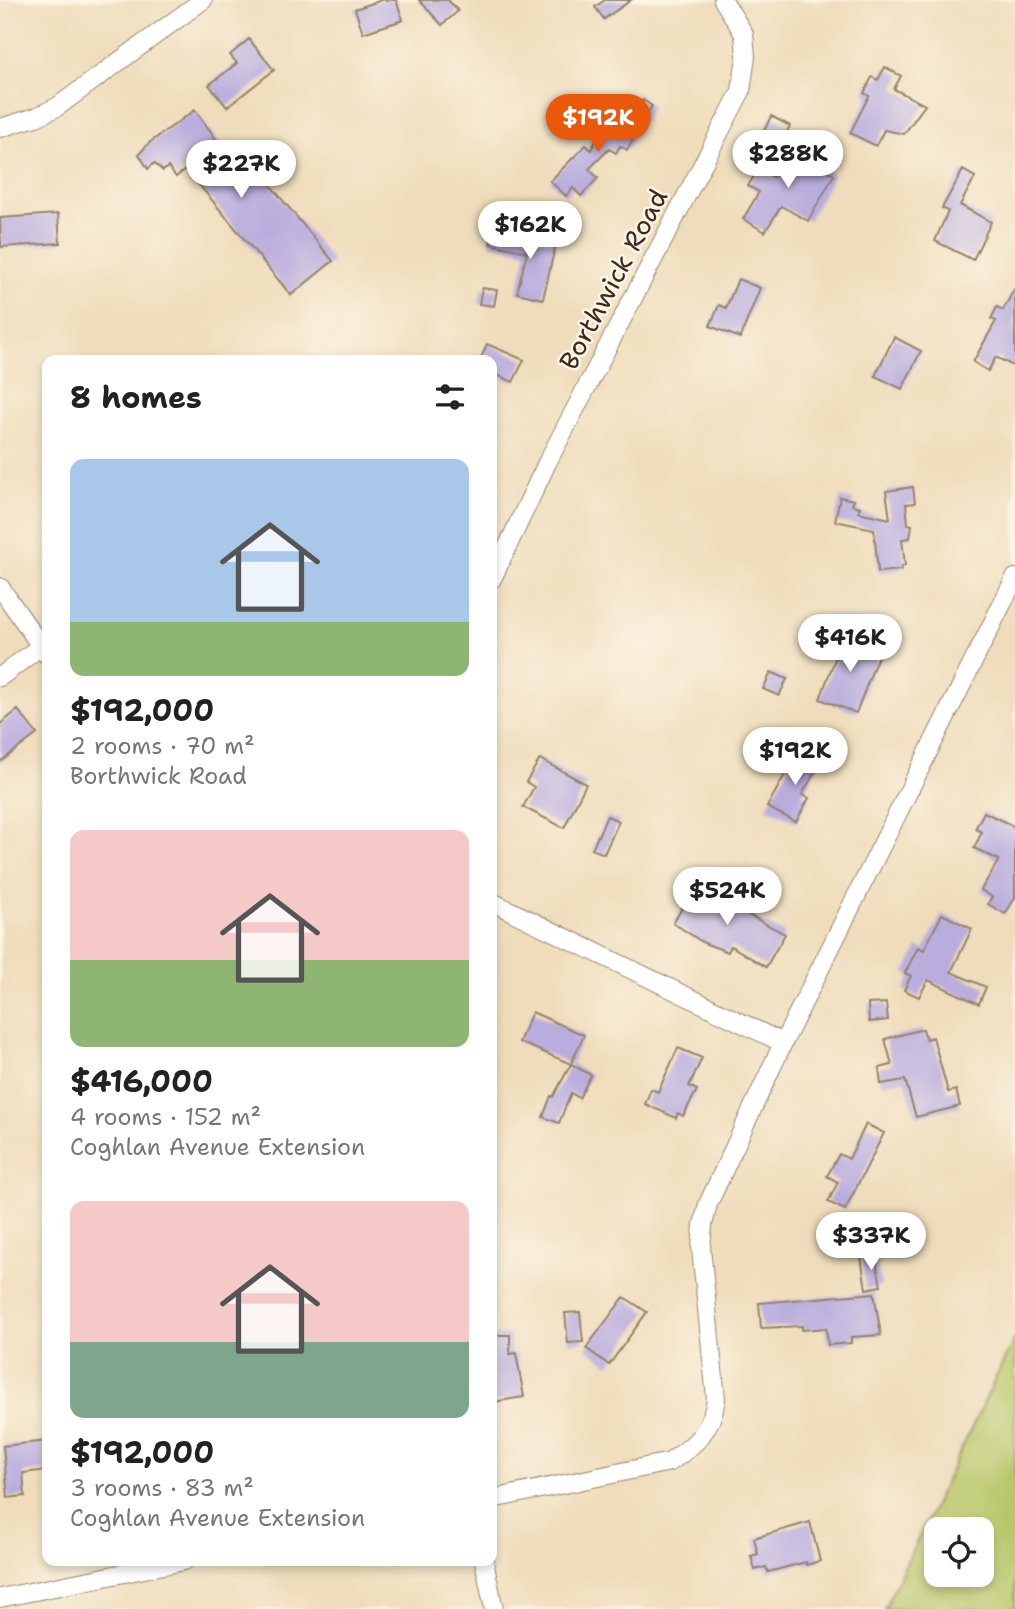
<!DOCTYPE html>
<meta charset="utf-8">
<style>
:root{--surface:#fff;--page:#f6f6f6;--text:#222;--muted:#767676;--accent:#ea580c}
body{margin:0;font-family:"Shantell Sans",sans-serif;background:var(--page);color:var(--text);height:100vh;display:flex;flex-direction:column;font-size:26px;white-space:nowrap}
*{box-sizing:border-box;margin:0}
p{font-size:23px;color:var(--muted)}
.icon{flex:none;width:38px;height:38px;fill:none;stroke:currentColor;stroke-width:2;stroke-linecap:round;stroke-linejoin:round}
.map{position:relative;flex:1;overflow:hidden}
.side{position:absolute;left:42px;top:355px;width:455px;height:1211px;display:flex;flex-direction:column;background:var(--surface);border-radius:14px;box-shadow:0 4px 10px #0003}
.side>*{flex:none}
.buttons{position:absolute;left:924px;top:1517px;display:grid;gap:14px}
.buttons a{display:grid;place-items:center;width:70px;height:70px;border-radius:14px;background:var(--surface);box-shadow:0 4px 10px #0003;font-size:35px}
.price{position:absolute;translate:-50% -60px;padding:0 16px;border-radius:24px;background:#fff;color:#222;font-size:23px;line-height:46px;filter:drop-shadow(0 2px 4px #0008)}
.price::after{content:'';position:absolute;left:50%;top:42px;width:21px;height:16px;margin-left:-10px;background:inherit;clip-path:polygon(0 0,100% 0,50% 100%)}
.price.selected{background:var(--accent);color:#fff}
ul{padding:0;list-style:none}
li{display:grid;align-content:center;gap:14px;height:371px;padding:0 28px}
li span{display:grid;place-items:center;height:217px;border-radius:14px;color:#555}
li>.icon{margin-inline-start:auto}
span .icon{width:126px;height:126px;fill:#fffc;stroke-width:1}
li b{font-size:30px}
h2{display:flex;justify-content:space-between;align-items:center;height:84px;padding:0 28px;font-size:30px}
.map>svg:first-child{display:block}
.green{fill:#b8c669;stroke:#7a7844;stroke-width:2;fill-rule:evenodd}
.building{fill:#b9adde}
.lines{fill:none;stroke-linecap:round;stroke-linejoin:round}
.minor-casing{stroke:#95836c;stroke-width:20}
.minor{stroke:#fff;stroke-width:18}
.labels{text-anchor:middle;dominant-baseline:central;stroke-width:5;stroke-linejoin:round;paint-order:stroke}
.street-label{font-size:26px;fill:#3b2a1e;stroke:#fcf5e5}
</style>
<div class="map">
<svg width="1015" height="1609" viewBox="0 0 1015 1609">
<rect width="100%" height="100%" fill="#fcf5e5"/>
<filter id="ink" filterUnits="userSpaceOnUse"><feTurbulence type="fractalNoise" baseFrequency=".0143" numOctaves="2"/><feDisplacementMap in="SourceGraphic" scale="14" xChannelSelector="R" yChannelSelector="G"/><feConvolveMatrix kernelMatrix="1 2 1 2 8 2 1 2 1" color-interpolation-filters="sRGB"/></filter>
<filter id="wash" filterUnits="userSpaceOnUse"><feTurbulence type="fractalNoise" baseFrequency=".00686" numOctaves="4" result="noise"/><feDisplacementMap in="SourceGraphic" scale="28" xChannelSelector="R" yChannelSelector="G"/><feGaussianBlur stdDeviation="1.57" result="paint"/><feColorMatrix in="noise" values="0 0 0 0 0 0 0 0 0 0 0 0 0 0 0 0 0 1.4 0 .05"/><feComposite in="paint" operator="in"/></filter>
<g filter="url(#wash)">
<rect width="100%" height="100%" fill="#efdcba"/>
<path class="green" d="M1015,1338V1609H884ZM936,1530H982V1575H936Z"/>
<g id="blocks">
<path class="building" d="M382,0H396L403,20L363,33L355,9Z
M419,0H448L458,11L442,25Z
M605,0H631L604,19L595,7Z
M249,39L274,70L227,107L209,85L237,63L230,55Z
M885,67L901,76L894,89L925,105L904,134L884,130L876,146L850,133L869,96L864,93L872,77L878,80Z
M643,100L652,106L627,150L620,146L616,153L609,149L589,169L598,178L581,196L573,188L566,196L550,181L586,145L591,150L604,125L620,133Z
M195,110L232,161L243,152L333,261L291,295L186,169L176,177L168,167L163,171L154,163L148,169L139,154L149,143Z
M771,116L790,126L782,141L764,131Z
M789,149L834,175L808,221L781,206L765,232L743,219L759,192L748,186L758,169L773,177Z
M963,170L975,177L960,205L991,222L973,260L935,241L948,211L942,208Z
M58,214L60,243L1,247L0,218Z
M493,230L556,243L543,299L517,293L527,252L490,244Z
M738,279L760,288L740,338L710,326L719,305L726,308Z
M482,288L497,290L494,306L479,304Z
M1015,288V367L996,357L988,371L973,362L996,321L991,319L997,307L1003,310Z
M894,337L921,351L902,389L875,376Z
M487,344L524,360L513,382L492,373V360H480Z
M913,487L915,503L906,504L908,524L912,525L910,538L902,539L905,566L901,567V570L878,572L874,529L835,521L840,497L854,500L852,505L860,507L858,512L890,519L886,491Z
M844,635L881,648L856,713L820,699Z
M771,672L787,679L779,696L763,689Z
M18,710L37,734L0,762V724Z
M799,749L821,761L802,795L809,798L796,822L767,807Z
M540,759L586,784L564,828L523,807L534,787L526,782Z
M984,812L1015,827V898L1005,914L988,904L992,897L981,890L999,860L974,848L982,832L975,829Z
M607,816L619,821L604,854L592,849Z
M697,884L714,893L712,896L785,934L766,967L731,946L728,952L704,943L673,923Z
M942,914L972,929L951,972L986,987L979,1004L928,980L919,997L904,990L911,976L905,973L918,947L924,950Z
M886,1003L888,1020L869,1022L868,1004Z
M532,1012L584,1035L571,1064L519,1042Z
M923,1029L926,1039L933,1037L948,1092L956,1090L960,1106L916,1117L905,1080L881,1084L879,1068L892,1065L885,1039Z
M678,1048L702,1058L689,1086L697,1090L683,1116L678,1113L676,1118L645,1104L651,1089L658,1092Z
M571,1064L591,1075L579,1098L571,1093L559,1123L543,1117L551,1096L553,1097Z
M866,1124L884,1133L845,1210L828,1202L838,1182L827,1176L839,1154L849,1159Z
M888,1217L900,1222L892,1241L879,1236Z
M875,1255L881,1286L866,1289L861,1257Z
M874,1293L881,1335L851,1337V1343L828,1345L826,1328L802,1330V1326L761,1328L759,1303Z
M624,1297L647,1312L609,1365L586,1348Z
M580,1312L583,1342L568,1343L565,1313Z
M492,1335H510V1354L516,1353L524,1397L492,1402Z
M47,1441V1470L23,1473L25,1496L8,1498L3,1446Z
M810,1522L820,1561L806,1565V1562L768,1572L766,1567L755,1570L751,1556L758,1554L754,1538Z"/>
</g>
</g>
<g filter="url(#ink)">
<use href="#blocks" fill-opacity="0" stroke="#95836c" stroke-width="2"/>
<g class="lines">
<defs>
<path id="minor" d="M0,128L36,117L57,107L203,0
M492,579L547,463L741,91L746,56L744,34L723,0
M0,587L47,655
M0,677L41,646
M492,902L783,1043
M492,1499L670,1462C695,1445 712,1430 716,1399L701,1248L703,1225L708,1204L783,1043L1015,578
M484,1561L494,1609
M0,1598L184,1561"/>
</defs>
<use href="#minor" class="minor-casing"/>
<use href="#minor" class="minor"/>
</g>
</g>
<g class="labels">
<g class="street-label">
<text transform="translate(613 279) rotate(-62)">Borthwick Road</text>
</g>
</g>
</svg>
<div class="buttons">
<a><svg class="icon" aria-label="locate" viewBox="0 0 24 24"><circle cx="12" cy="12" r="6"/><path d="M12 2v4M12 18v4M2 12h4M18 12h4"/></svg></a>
</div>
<b class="price selected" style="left:598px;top:154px">$192K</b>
<b class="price" style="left:788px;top:190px">$288K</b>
<b class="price" style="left:241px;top:200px">$227K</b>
<b class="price" style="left:530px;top:261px">$162K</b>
<b class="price" style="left:850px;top:674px">$416K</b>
<b class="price" style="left:795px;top:787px">$192K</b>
<b class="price" style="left:727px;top:927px">$524K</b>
<b class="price" style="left:871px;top:1272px">$337K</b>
<section class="side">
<h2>8 homes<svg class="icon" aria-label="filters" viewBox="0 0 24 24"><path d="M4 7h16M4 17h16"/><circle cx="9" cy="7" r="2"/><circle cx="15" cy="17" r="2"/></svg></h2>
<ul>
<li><span style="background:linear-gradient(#a9c7e8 75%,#8fb573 0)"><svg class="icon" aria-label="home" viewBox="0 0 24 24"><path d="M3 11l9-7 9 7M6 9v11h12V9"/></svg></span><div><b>$192,000</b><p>2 rooms · 70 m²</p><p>Borthwick Road</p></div></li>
<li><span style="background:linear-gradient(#f6c9c9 60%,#8fb573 0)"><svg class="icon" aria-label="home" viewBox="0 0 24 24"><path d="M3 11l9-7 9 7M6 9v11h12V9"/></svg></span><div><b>$416,000</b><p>4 rooms · 152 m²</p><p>Coghlan Avenue Extension</p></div></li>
<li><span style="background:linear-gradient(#f6c9c9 65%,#7fa58c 0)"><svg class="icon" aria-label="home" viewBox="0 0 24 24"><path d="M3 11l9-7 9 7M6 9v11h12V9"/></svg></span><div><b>$192,000</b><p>3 rooms · 83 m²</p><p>Coghlan Avenue Extension</p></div></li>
</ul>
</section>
</div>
